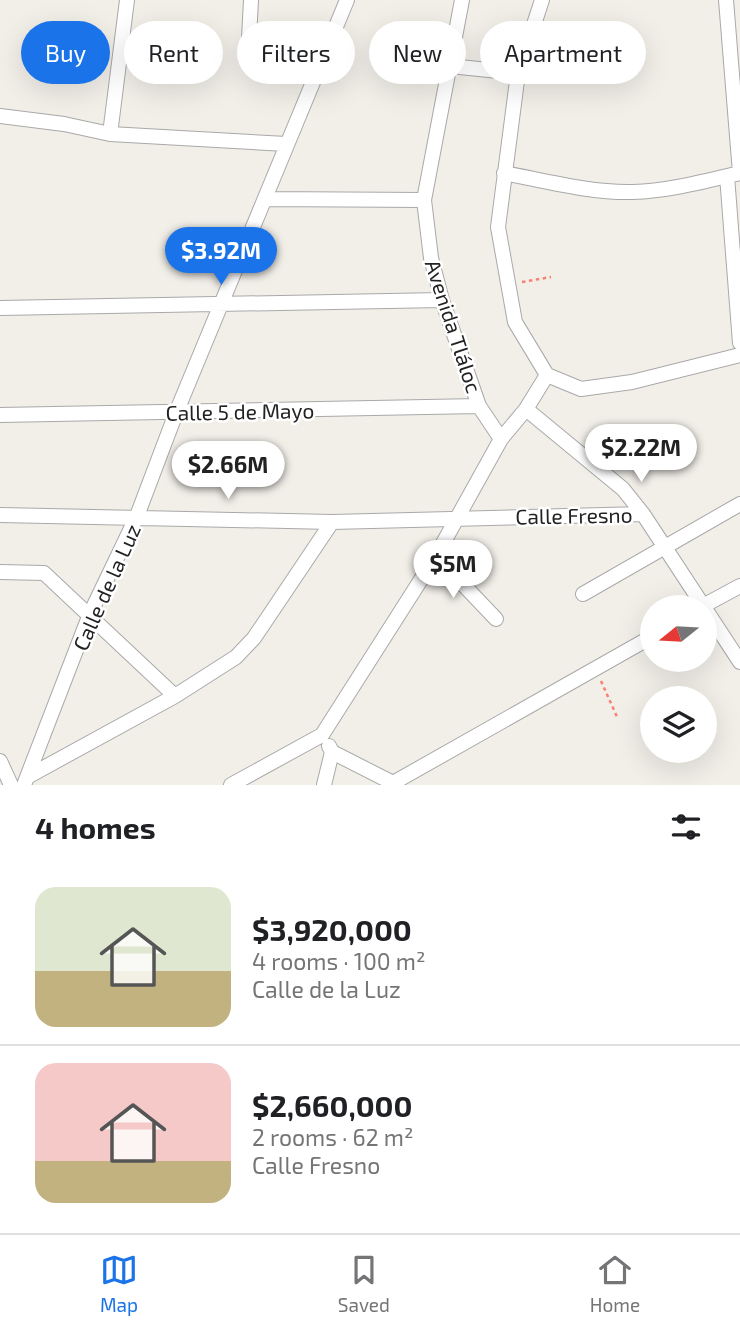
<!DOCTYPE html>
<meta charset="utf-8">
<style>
:root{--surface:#fff;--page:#f2f2f2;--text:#202124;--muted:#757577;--line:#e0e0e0;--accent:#1a73e8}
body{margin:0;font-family:"Exo 2",sans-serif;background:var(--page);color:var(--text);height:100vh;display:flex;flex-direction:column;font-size:26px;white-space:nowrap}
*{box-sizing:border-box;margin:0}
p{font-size:23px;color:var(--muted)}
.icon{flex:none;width:38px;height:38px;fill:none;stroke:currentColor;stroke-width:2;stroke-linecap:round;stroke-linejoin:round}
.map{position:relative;height:785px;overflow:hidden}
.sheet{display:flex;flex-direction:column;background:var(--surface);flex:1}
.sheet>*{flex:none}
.guide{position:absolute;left:21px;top:21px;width:698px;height:63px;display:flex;gap:14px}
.needle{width:46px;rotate:252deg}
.tools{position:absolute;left:640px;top:595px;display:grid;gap:14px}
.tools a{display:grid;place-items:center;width:77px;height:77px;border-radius:50%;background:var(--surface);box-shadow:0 7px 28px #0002;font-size:35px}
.price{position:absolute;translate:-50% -60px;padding:0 16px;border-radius:24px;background:#fff;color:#222;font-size:23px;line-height:46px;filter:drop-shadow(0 2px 4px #0008)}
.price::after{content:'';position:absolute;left:50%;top:42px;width:21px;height:16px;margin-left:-10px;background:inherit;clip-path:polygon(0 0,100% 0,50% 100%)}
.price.selected{background:var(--accent);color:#fff}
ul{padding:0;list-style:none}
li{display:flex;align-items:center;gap:21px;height:175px;padding:0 35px}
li+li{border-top:2px solid var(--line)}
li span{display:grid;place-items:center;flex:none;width:196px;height:140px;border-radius:21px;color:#555}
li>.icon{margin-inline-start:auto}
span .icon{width:84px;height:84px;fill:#fffc;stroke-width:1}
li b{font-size:30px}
h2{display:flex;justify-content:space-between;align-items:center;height:84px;padding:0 35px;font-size:30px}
.pill{padding:0 24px;border-radius:32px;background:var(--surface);box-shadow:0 7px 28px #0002;font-size:24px;line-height:63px}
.pill.selected{background:var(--accent);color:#fff}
.tab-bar{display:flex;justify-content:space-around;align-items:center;height:98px;border-top:2px solid var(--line);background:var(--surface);font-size:19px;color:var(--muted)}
.tab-bar a{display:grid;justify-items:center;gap:4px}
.tab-bar .selected{color:var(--accent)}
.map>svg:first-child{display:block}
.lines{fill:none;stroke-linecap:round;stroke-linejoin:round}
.street-casing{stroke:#a9a9a9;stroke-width:16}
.path{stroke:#fa8072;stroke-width:2.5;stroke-dasharray:3.5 3.5;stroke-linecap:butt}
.street{stroke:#fff;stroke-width:14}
.labels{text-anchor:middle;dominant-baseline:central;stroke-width:5;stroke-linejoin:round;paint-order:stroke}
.street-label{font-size:21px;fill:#222;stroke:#fff}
</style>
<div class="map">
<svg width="740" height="785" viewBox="0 0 740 785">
<rect width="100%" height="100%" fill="#f2efe9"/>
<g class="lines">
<defs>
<path id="street" d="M251,0L248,57L322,59
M462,0L424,200L431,258L442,300L479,406L501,439
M542,0L518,73L498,227L515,322L547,375L581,389L632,382L740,355
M726,0L740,173
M450,66L518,73
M0,116L64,124L110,134L286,144
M110,134L127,0
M504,173C546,181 590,193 633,192C670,191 705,181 740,173
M727,176L740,343
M265,199L424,200
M0,308L442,300
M526,409L623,489L643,514L740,662
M0,415L479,406
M0,515L332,522L643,514
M436,556L496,619
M0,572L44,573L175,696
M583,594L740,504
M701,607L740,586
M332,752L393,783
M0,761L11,785
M27,777L175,696L236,657L254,638L332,522
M393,783L653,636
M24,785L90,614L137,516L176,413L347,0
M231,785L322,735L436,556L501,439L526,409L547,375
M324,785L332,752L329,746"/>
</defs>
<use href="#street" class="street-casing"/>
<path class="path" d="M522,282L551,277
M677,660L679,674
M601,681L618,719"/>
<use href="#street" class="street"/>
</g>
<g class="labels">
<g class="street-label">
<text transform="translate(454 326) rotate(72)">Avenida Tláloc</text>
<text transform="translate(240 411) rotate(-1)">Calle 5 de Mayo</text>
<text transform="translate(574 515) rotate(-1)">Calle Fresno</text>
<text transform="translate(106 587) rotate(-66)">Calle de la Luz</text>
</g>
</g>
</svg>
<div class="tools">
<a><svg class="needle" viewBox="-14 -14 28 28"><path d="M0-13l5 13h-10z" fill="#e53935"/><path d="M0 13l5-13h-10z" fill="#757577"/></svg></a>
<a><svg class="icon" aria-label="layers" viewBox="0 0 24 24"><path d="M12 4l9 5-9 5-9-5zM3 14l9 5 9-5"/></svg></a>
</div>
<b class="price selected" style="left:221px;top:287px">$3.92M</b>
<b class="price" style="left:641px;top:484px">$2.22M</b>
<b class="price" style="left:228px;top:501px">$2.66M</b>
<b class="price" style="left:453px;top:600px">$5M</b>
<div class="guide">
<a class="pill selected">Buy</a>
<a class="pill">Rent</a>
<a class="pill">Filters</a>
<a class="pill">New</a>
<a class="pill">Apartment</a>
</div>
</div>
<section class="sheet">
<h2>4 homes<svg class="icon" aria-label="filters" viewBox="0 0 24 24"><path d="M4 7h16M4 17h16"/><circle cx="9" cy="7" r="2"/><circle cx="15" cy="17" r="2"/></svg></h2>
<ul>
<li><span style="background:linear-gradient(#dfe7d0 60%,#c2b280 0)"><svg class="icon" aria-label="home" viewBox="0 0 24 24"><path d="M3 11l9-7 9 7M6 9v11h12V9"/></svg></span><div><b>$3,920,000</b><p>4 rooms · 100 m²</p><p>Calle de la Luz</p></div></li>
<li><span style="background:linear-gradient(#f6c9c9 70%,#c2b280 0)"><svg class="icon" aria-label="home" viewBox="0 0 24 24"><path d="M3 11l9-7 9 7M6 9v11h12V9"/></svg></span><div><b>$2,660,000</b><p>2 rooms · 62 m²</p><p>Calle Fresno</p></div></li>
</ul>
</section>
<nav class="tab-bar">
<a class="selected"><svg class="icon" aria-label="map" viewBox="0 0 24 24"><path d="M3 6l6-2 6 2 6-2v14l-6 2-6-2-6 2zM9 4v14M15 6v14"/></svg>Map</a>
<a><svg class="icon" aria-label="saved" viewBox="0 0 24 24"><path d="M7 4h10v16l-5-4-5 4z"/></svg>Saved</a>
<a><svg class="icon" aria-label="home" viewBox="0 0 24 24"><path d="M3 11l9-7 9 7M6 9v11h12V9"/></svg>Home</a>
</nav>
